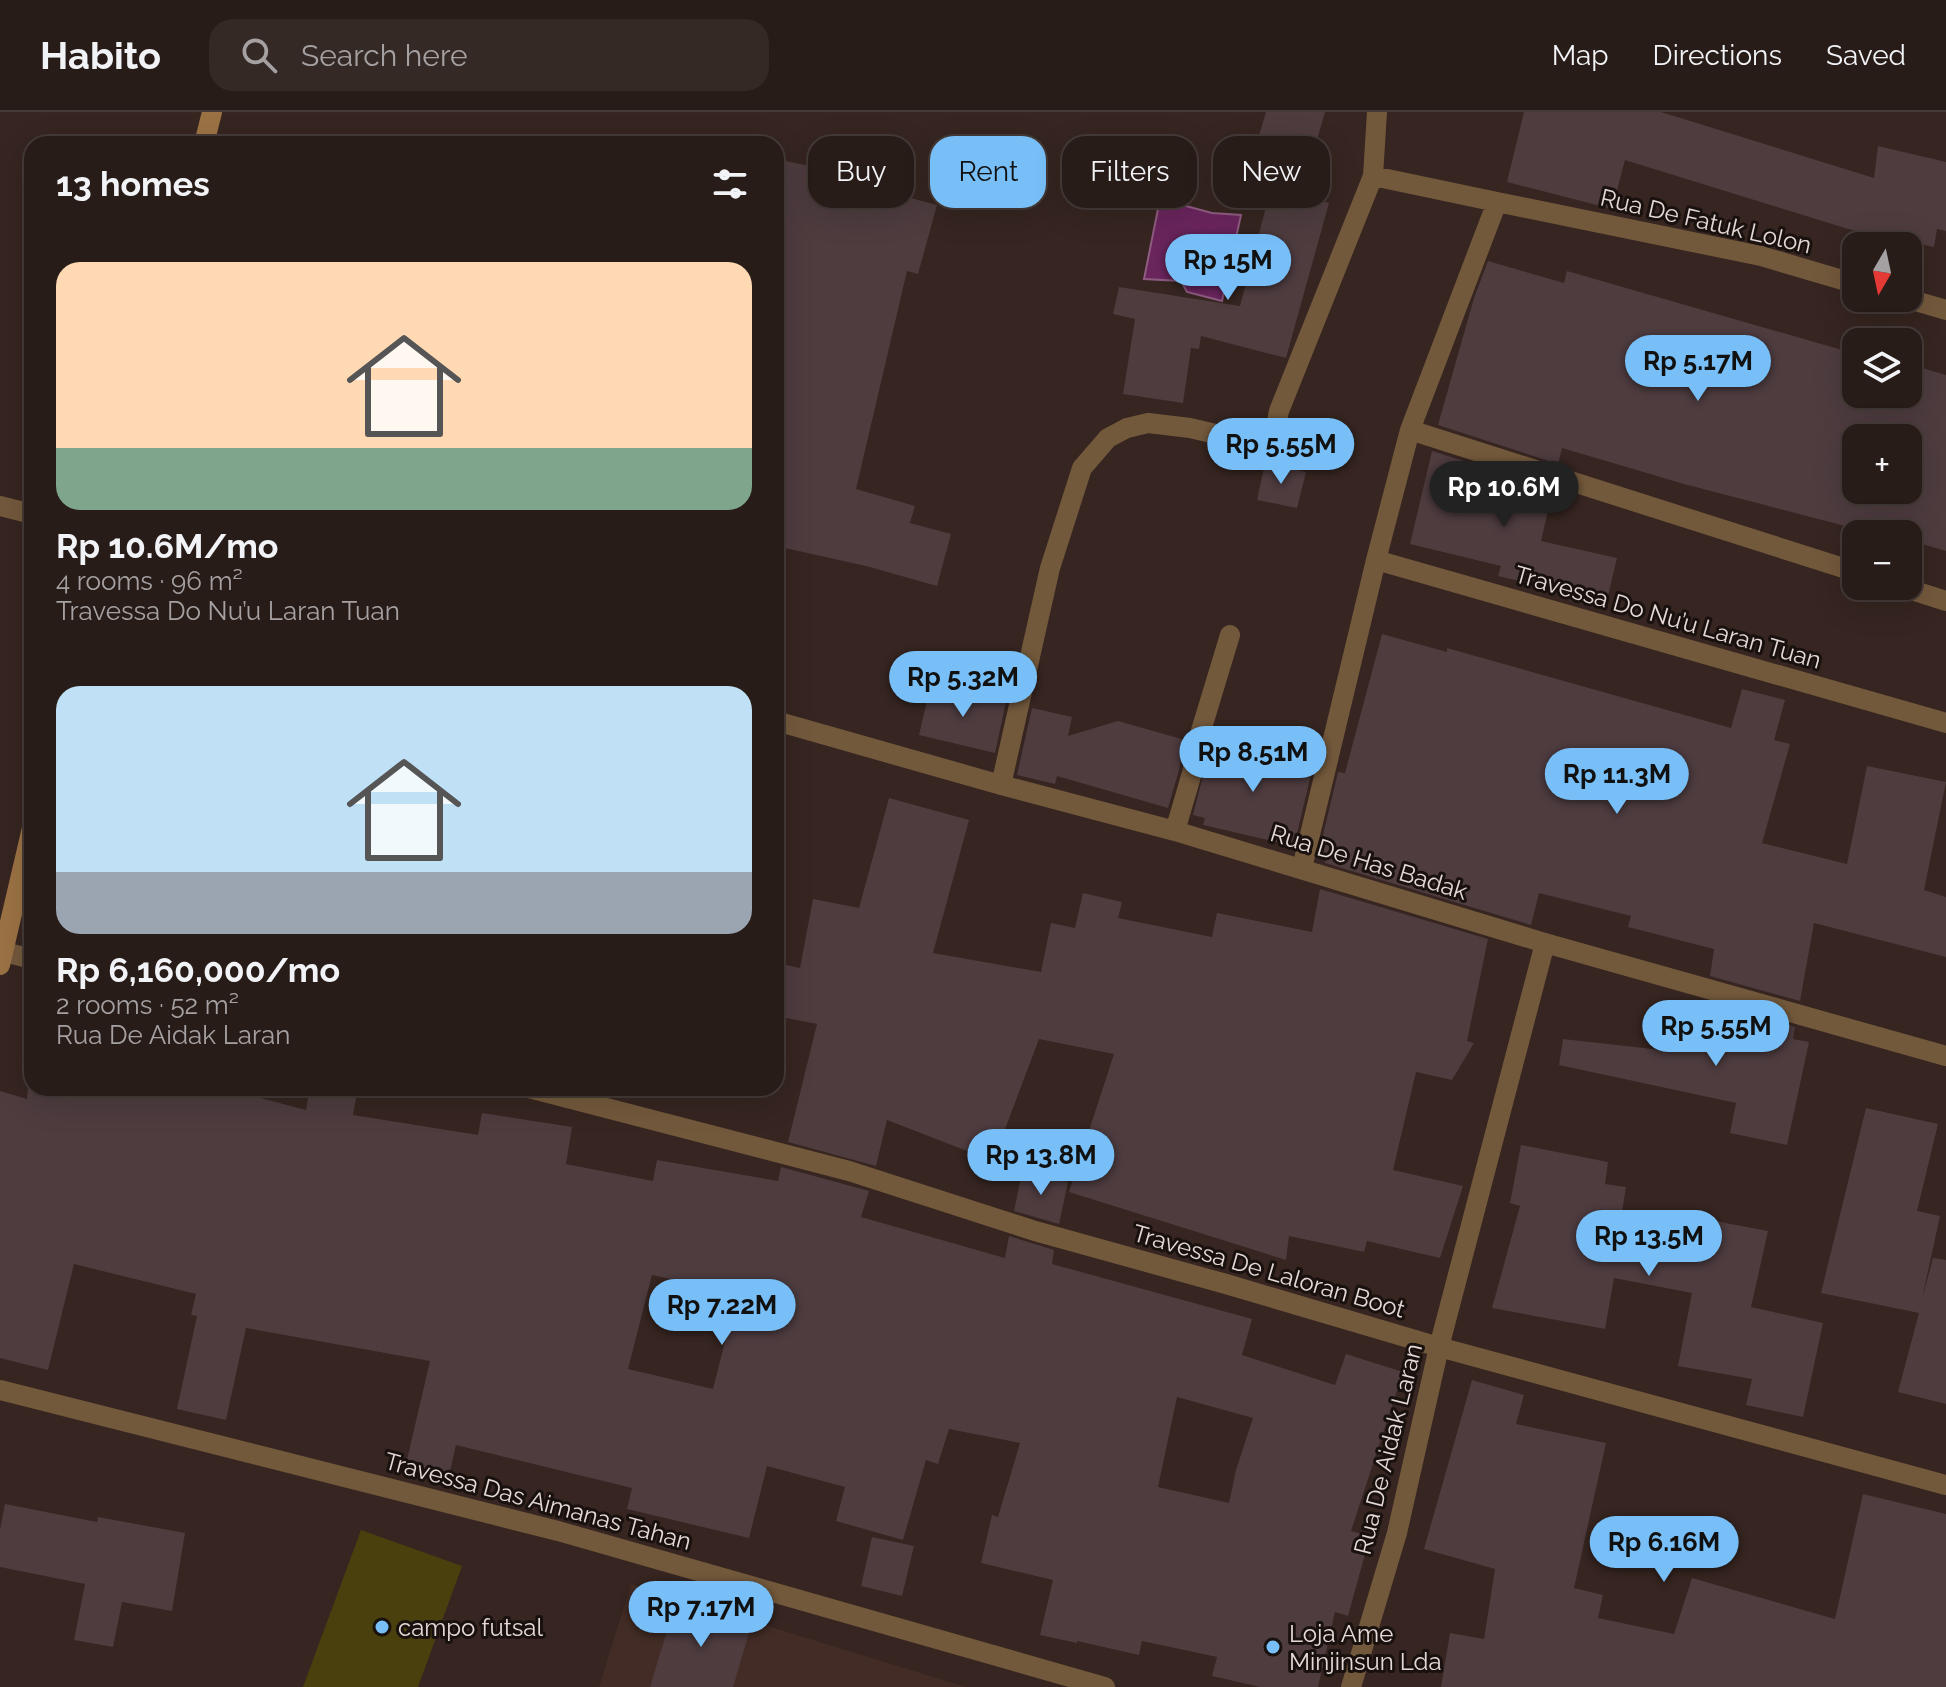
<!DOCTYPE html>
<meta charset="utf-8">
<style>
:root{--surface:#281c18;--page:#342925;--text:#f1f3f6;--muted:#a5a1a2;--line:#443a37;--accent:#78bff7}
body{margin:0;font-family:Raleway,sans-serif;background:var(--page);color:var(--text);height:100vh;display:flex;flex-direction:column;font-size:30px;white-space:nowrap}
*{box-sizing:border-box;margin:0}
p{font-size:26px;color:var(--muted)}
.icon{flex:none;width:44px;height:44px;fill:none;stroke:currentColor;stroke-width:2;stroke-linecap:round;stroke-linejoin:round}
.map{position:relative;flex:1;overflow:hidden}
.drawer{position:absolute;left:24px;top:24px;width:760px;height:960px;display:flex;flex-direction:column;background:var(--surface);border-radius:24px;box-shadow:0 8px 32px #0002,0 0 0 2px var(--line)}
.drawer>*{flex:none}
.guide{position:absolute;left:808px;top:24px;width:760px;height:72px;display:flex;gap:16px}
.needle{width:52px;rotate:189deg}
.controls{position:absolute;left:1842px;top:120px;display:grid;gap:16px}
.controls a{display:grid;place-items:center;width:80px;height:80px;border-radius:16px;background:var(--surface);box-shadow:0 8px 32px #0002,0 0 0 2px var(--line);font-size:40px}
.price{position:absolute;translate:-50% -68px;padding:0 18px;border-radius:28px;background:var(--accent);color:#111;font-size:26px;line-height:52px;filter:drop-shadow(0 2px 4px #0008)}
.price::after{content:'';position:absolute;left:50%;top:48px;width:24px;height:18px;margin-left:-12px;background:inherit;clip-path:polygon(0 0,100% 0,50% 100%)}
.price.active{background:#222;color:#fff}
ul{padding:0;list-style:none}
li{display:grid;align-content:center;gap:16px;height:424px;padding:0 32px}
li span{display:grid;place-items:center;height:248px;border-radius:24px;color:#555}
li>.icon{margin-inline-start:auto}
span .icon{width:144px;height:144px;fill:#fffc;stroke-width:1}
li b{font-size:34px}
h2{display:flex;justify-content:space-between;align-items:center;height:96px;padding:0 32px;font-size:34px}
.pill{padding:0 28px;border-radius:24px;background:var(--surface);box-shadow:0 8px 32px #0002,0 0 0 2px var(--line);font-size:28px;line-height:72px}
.pill.active{background:var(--accent);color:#111}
header{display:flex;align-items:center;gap:48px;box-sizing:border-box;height:112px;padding:0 40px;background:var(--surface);border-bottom:2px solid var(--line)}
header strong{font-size:38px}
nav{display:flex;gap:44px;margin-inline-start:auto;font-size:28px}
.search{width:560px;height:72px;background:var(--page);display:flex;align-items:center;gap:20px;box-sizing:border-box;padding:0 28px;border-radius:24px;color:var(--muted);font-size:30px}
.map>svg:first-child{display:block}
.built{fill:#432c25}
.green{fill:#49400e}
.water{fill:#69255c;stroke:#8e5b81;stroke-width:2}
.building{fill:#4e3c3f;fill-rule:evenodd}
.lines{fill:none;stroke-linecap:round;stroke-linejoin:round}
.street{stroke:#73593c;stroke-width:20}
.secondary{stroke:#9b7244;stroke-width:20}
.poi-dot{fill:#78bff7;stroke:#18110e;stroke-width:3}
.labels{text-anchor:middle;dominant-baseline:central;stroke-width:6;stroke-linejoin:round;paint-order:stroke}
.street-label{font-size:24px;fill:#e5d9d6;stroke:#18110e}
.poi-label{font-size:24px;fill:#e5d9d6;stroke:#18110e;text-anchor:start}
</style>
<header>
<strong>Habito</strong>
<div class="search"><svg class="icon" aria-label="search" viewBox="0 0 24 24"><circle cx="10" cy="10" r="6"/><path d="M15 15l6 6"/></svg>Search here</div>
<nav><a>Map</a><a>Directions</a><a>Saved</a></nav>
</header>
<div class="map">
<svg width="1946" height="1575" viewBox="0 0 1946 1575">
<rect width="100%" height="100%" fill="#362520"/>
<path class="built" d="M631,1472L966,1575H599Z"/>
<path class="green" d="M361,1418L462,1454L418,1575H303Z"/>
<path class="water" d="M1160,87L1212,101L1241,103L1222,189L1187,180L1181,169L1144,167Z"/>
<path class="building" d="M1266,0H1325L1306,66L1251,50Z
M1524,0H1661L1874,66L1878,34L1946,50V119L1937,117L1934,135L1848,117L1625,48L1612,97L1507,70Z
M776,47L843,61V68L937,93L918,162L907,159L856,377L915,394L910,411L951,422L937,474L866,454L776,434Z
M1273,68L1320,80L1318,88L1329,91L1286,246L1201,224L1199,237L1191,236L1183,291L1123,282L1135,207L1113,202L1119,175L1240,194Z
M1488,149L1564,171L1567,159L1856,242V282H1908V252L1946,263V439L1908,428V422H1886L1846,411L1845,414L1684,372L1562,336L1558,352L1438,313L1474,186ZM1856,326H1908V378H1856Z
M1432,339L1553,377L1541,429L1617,446L1605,496L1570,489L1572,481L1498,464L1501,454L1410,432Z
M1265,351L1306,360L1297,396L1257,388Z
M1382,522L1447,540V536L1731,616L1742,577L1785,588L1774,628L1790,632L1762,731L1847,752L1867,654L1946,670L1924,778L1946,785V845L1814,811L1800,889L1710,864L1714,837L1628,815L1631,804L1539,781L1531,813L1325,751L1327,742L1319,740L1338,660L1345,661Z
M931,572L1006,590L995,641L919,623Z
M1032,596L1072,605L1068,624L1118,609L1185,628L1179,658L1168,696L1057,664L1055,672L1017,663Z
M1221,633L1313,654L1294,734L1203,713L1205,706L1193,703L1210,636L1220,638Z
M889,686L969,708L933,841L1041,860L1051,811L1075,816L1083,781L1122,790L1118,806L1212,825L1217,801L1312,820L1320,777L1488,827L1467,929L1474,931L1452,968L1416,960L1393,1058L1463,1074L1440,1146L1367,1129L1364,1140L1289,1124L1286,1148L1069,1080L1114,942L1039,927L993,1049L887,1008L876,1054L788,1030L817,912L776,904V851L800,856L813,787L859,796Z
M1705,890L1795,915L1793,927L1809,930L1787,1033L1730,1021L1736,991L1559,953L1563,927L1679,940L1681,929L1699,933Z
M28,976H223L306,998L310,976H347L346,984L356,986L353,1003L478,1023L482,1001L572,1015L566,1052L653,1069L657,1048L778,1069L781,1055L869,1079L861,1105L1005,1146L1009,1124L1054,1138L1052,1152L1252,1207L1242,1243L1335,1273L1346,1242L1403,1260L1351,1419L1370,1424L1348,1504L1335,1500L1318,1575H1260L1212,1564L1217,1545L1142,1529L1139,1543L1077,1529V1531L1040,1523L1053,1468L981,1451L992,1403L998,1405L1020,1331L949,1317L938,1352L926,1348L903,1428L836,1409L845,1375L767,1354L749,1426L627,1397L632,1376L456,1333L449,1363L406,1352L430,1249L246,1216L226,1308L177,1297L197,1204L191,1203L196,1182L74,1152L48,1258L0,1246V979L27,987ZM652,1163L737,1182L713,1277L628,1257ZM1177,1285L1253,1306L1236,1358L1229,1391L1158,1375Z
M1866,996L1938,1012L1917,1099L1940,1104L1922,1187L1933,1146L1946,1148V1292L1898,1280L1919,1201L1821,1181Z
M1521,1033L1608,1050L1605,1072L1626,1075L1618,1125L1709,1142L1715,1109L1768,1119L1751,1195L1823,1211L1803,1305L1746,1293L1752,1267L1678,1254L1692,1181L1614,1166L1605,1217L1492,1196L1520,1094L1510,1091Z
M1022,1060L1068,1070L1059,1112L1014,1099Z
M1472,1268L1524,1283L1516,1312L1606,1331L1574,1476L1603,1483L1598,1506L1674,1522L1692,1466L1835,1507L1863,1382L1946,1402V1575H1441L1450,1521L1484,1527L1495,1457L1424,1437Z
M5,1392L97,1410L98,1405L185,1421L172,1499L122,1490L113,1535L74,1528L85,1472L0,1455V1418Z
M872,1425L914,1434L902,1484L861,1474Z
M676,1489L752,1511L733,1575H650Z"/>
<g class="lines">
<path class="street" d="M1497,90L1761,144L1856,172
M1905,186L1946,198
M1410,318L1856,460
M0,394L32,402
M1376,448L1946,611
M1899,474L1946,489
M776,609L1001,673L1175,719L1545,831L1946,944
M1001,673L1050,456L1082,356L1108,326L1127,316L1148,311L1190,316L1220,323L1275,320L1279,299L1373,64
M1175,719L1192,661L1200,622L1230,523
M1302,756L1376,448L1410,318L1497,90L1373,64L1377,0
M0,839L32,847
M529,976L849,1059L1035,1119L1226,1172L1439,1235L1946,1373
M0,1278L558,1419L1105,1575
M1351,1575L1397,1421L1439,1235L1545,831"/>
<path class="secondary" d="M204,32L212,0
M0,853L32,716"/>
</g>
<g class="poi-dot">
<circle cx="382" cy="1515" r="8"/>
<circle cx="1273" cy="1535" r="8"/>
</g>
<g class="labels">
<g class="street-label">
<text transform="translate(1706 109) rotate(13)">Rua De Fatuk Lolon</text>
<text transform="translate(1668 505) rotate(16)">Travessa Do Nu’u Laran Tuan</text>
<text transform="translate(1369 750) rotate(17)">Rua De Has Badak</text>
<text transform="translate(1269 1159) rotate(16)">Travessa De Laloran Boot</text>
<text transform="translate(1388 1337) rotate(-76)">Rua De Aidak Laran</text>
<text transform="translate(538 1389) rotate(15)">Travessa Das Aimanas Tahan</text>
</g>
<g class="poi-label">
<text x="398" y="1515">campo futsal</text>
<text x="1289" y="1521">Loja Ame<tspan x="1289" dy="28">Minjinsun Lda</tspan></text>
</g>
</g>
</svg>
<div class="controls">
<a><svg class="needle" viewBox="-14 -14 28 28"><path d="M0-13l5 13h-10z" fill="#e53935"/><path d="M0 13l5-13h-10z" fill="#a5a1a2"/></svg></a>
<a><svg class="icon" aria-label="layers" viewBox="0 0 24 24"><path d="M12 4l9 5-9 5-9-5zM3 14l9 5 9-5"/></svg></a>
<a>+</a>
<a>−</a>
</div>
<b class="price" style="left:1228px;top:190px">Rp 15M</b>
<b class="price" style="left:1698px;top:291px">Rp 5.17M</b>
<b class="price" style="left:1281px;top:374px">Rp 5.55M</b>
<b class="price active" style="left:1504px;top:417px">Rp 10.6M</b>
<b class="price" style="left:963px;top:607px">Rp 5.32M</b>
<b class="price" style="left:1253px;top:682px">Rp 8.51M</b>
<b class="price" style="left:1617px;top:704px">Rp 11.3M</b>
<b class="price" style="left:1716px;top:956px">Rp 5.55M</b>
<b class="price" style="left:1041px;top:1085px">Rp 13.8M</b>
<b class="price" style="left:1649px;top:1166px">Rp 13.5M</b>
<b class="price" style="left:722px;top:1235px">Rp 7.22M</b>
<b class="price" style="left:1664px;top:1472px">Rp 6.16M</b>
<b class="price" style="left:701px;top:1537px">Rp 7.17M</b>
<div class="guide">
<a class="pill">Buy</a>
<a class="pill active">Rent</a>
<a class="pill">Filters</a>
<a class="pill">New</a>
</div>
<section class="drawer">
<h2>13 homes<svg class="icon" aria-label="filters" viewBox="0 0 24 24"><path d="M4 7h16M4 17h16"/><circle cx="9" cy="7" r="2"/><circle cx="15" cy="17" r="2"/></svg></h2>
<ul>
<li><span style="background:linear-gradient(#ffd9b3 75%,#7fa58c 0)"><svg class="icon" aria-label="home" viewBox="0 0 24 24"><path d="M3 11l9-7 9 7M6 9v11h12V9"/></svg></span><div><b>Rp 10.6M/mo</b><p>4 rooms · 96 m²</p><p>Travessa Do Nu’u Laran Tuan</p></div></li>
<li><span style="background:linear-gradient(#bfe0f5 75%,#9aa5b1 0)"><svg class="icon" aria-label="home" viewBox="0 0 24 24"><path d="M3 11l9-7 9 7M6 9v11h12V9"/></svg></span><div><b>Rp 6,160,000/mo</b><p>2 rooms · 52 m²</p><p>Rua De Aidak Laran</p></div></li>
</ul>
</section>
</div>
